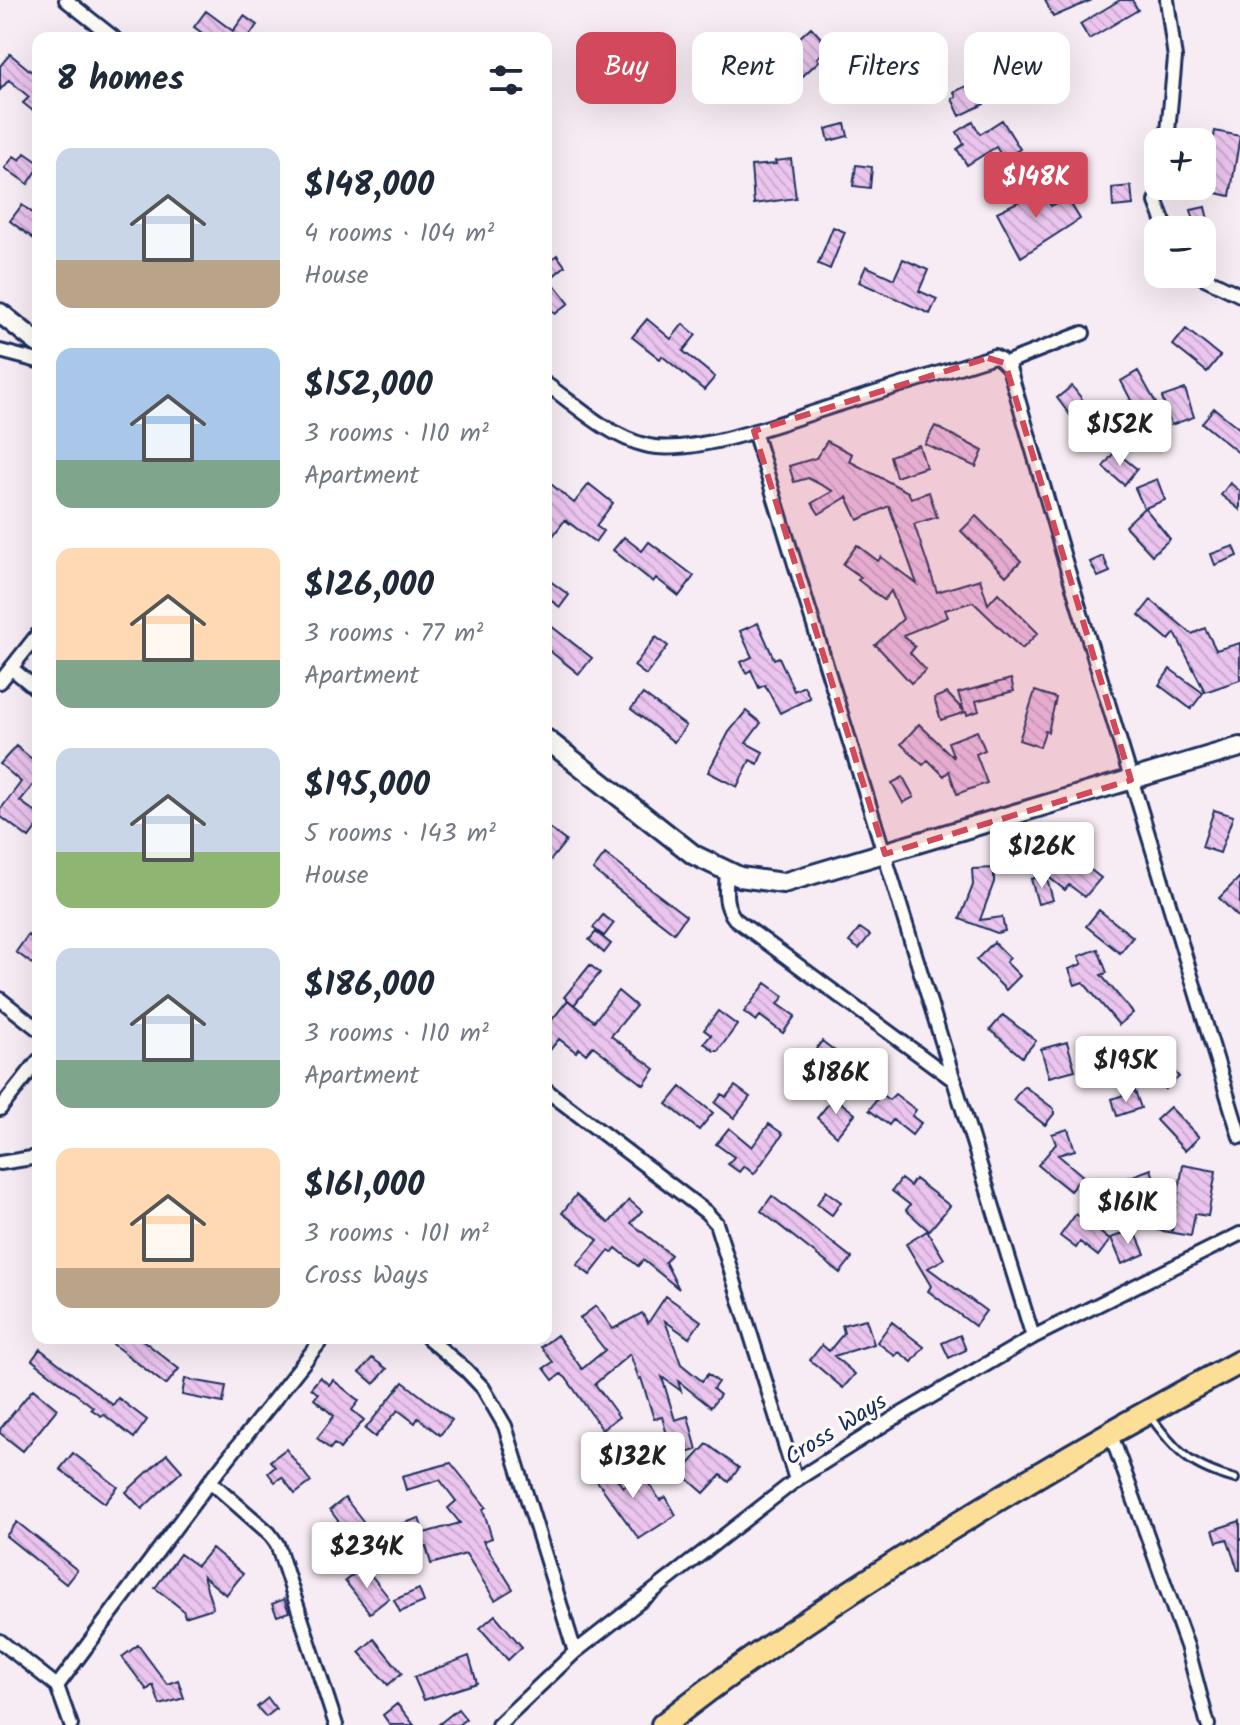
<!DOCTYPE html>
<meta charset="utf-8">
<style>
:root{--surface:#fff;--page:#f6f6f7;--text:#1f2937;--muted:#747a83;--accent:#d1495b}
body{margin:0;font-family:Kalam,sans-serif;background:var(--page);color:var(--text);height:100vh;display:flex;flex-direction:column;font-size:30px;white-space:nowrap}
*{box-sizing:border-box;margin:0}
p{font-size:26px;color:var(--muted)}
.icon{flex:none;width:44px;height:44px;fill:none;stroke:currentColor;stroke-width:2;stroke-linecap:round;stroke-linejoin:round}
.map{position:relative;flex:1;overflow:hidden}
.sheet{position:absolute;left:32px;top:32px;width:520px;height:1312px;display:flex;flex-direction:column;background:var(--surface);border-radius:16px;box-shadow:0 8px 32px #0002}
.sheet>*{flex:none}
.hud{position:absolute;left:576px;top:32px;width:544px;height:72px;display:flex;gap:16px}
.controls{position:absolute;left:1144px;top:128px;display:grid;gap:16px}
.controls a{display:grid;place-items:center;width:72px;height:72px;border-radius:16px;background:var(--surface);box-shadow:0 8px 32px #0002;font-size:40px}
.price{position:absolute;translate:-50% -68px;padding:0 18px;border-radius:8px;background:#fff;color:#222;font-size:26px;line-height:52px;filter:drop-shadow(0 2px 4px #0008)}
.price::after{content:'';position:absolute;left:50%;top:48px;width:24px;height:18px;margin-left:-12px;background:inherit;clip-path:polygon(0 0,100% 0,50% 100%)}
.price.selected{background:var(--accent);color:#fff}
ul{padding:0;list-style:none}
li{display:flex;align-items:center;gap:24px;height:200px;padding:0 24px}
li span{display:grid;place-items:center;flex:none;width:224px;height:160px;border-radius:16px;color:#555}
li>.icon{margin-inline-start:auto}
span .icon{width:96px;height:96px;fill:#fffc;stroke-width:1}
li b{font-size:34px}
h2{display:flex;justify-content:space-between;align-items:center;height:96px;padding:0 24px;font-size:34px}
.tag{padding:0 28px;border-radius:16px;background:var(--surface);box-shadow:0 8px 32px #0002;font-size:28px;line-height:72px}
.tag.selected{background:var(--accent);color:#fff}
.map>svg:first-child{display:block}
.building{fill:url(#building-back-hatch);stroke:#1b2f5e;stroke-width:2}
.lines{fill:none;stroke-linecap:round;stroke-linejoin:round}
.lane-casing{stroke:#1b2f5e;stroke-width:12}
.street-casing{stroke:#1b2f5e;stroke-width:18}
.secondary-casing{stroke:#1b2f5e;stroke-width:24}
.highway-casing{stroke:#1b2f5e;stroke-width:28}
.lane{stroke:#fdfcf7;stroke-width:6}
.street{stroke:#fdfcf7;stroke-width:12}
.secondary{stroke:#fdfcf7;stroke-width:18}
.highway{stroke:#fdde96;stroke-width:22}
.marked{fill:#d1495b;fill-opacity:0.2;stroke:#d1495b;stroke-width:6;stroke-dasharray:16 10;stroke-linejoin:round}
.labels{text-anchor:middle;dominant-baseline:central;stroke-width:6;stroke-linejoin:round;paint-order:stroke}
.street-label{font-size:24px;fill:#1b2f5e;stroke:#fdfcf7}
</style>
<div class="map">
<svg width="1240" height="1725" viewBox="0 0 1240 1725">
<defs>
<pattern id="building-back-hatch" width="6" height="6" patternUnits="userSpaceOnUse" patternTransform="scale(2)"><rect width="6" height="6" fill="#ebc5ee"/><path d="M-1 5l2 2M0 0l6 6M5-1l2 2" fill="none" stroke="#c9aace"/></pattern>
</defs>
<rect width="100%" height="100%" fill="#f8ecf4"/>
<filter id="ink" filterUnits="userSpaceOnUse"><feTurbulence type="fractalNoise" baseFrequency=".0125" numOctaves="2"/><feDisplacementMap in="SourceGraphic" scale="16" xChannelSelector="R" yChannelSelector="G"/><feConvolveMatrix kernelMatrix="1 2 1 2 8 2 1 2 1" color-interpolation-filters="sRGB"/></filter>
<g filter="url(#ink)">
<path class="building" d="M1045,0H1092L1053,17Z
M1120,0H1132L1138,10L1089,39L1080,24Z
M206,11L233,31L244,16L257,25L248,38H209L194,27Z
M811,27L829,47L817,58L819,61L780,97L758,73L797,36L799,38Z
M10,54L38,77V115L23,103L29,97L9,80L0,90V66Z
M966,86L969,91L976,87L984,104L960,116L952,99L956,97L954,92Z
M1002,120L1020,149L1004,159L996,147L967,165L957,149L964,144L957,132L973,122L980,134Z
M845,124L848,136L829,141L826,129Z
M1215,131L1240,136L1230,196L1203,190Z
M25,153L38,162V169L28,184L5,168L14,156L20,160Z
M791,159L796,198L754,204L751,166L776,164L775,161Z
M856,165L872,167L870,188L853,186Z
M1131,186L1133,205L1113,207L1112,188Z
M1039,187L1051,206L1066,196L1080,219L1021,257L997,212L1024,199L1022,197Z
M22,205L38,217V242L10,221Z
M1205,207L1209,224L1196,228L1191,210Z
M833,227L845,232L830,269L818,264Z
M557,255L565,266L550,279L569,303L555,314L546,302V264Z
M903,259L928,270L919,291L937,299L930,314L859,282L866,266L894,279Z
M647,319L671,339L683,324L696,335L683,351L715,377L704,390L662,356L660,359L632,337Z
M1186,329L1220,356L1207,372L1173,345Z
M1138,371L1157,405L1127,421L1118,407L1131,400L1121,381Z
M1072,386L1098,420L1083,432L1057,398Z
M1185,389L1194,417L1171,425L1162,397Z
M1214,408L1240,429V454L1202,423Z
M935,426L983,451L976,467L925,444Z
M827,441L852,454L849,461L908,492L911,498L929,492L937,517L914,524L937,592L980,579L988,604L998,593L1038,633L1022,649L973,602L945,610L948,617L903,635L915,647L910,653L926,670L911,683L876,645L874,646L903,619L891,591L884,600L858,580L861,577L843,564L857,545L878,561L881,557L917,584L889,506L858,520L847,497L819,514L812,503L833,491L808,478L794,482L789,466L816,458Z
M919,445L926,467L896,477L890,456Z
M1115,451L1137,469L1124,485L1103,467Z
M1157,479L1165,500L1145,508L1170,539L1152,555L1125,526L1144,508L1135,488Z
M546,480L574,503L589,484L613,503L596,526L603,531L595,542L565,520L546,545Z
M1230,483L1240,491V510L1221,495Z
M976,516L1021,561L1006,576L961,531Z
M624,537L642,551L649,542L694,576L679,596L656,578L653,582L613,550Z
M1234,546L1238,556L1215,565L1211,554Z
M1103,556L1110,572L1098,577L1090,562Z
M546,578L569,595L560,607L546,597Z
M1151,600L1192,634L1205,628L1216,650L1240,643V680L1205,692L1175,633L1169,640L1139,615Z
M546,622L592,658L579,674L546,648Z
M758,623L774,659L779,657L794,691L804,686L810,698L780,713L765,685L759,688L751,670L746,673L741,662L752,657L740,631Z
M656,637L668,646L646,675L634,666Z
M1170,669L1203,693L1191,709L1159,685Z
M1011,679L1014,691L976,701L979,711L967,715L966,712L941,720L934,698L947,693L964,711L958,693Z
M1035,691L1056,698L1048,732L1045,731L1040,747L1019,740Z
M643,694L686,726L674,742L631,709Z
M746,711L761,723L746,743L763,752L758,764L750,760L737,787L708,772L729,732Z
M919,724L954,758L948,742L977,731L985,750L976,754L987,783L957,794L949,771L944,776L928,760L923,765L901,744Z
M16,746L38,764V779L20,801L38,814V826L29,838L0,816V810L21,782L0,764Z
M903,777L914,797L903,803L892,783Z
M1214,810L1233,816L1220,853L1202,847Z
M546,826L566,841L546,866Z
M1065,850L1101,878L1085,897L1069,885L1065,890L1046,875Z
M605,854L686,916L674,933L593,870Z
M994,868V882L980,920L1002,917L1005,931L997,933L960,919L973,885L972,869Z
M1046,875L1053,900L1038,904L1031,879Z
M1240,877V919L1219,898Z
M1099,910L1133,937L1120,953L1086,926Z
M603,915L614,923L604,936L593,928Z
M860,928L870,935L859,949L849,942Z
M596,932L611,944L604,953L589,940Z
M28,935L38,943V968L16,952Z
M994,942L1010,958L1006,962L1020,976L1006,990L976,960Z
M1098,949L1107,973L1101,975L1133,1013L1119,1025L1083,982L1075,985L1069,969L1082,964L1079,956Z
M590,965L600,973L574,1005L564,997Z
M766,983L784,996L778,1004L795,1016L783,1033L760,1016L756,1021L744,1012Z
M618,991L636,1006L611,1036L655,1069L644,1085L593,1046L586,1054L579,1048L576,1052L559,1039L546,1055V1027L568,1000L594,1021Z
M718,1011L737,1025L718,1051H714L704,1043L711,1035L704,1030Z
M1003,1015L1036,1041L1022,1057L990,1030Z
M822,1041L853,1065L841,1080L811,1056Z
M1067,1042L1075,1070L1049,1077L1041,1049Z
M1151,1044L1179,1077L1165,1089L1157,1080L1150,1085L1140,1073L1147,1067L1137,1056Z
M735,1086L750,1097L734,1118L715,1103L722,1094L726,1097Z
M1024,1086L1054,1109V1114L1045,1125L1013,1100Z
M681,1087L713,1113L699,1130L667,1104Z
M1135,1091L1141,1108L1117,1116L1112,1099Z
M881,1094L889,1100L895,1094L916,1110L912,1116L921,1123L912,1135L893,1120L889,1125L869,1110Z
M834,1097L855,1114L837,1136L817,1118Z
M1170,1107L1199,1137L1185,1151L1156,1120Z
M769,1124L783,1134L754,1174L744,1166L739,1172L728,1164L734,1157L716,1144L729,1128L752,1147Z
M1068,1129L1075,1150L1058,1155L1083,1176L1070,1191L1038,1165L1056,1144L1052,1134Z
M1183,1165L1216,1171L1208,1216L1195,1214L1191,1236L1157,1230L1161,1202L1139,1210L1135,1200L1093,1213L1083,1182L1098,1177L1101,1185L1114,1183L1151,1169L1172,1231Z
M901,1179L910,1186L915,1179L950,1206L929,1231L906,1210L910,1205L892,1191Z
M826,1191L841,1202L832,1215L817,1204Z
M576,1195L609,1223L629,1200L642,1211L631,1223L671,1255L665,1262L679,1289L643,1260L638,1266L616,1248L612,1253L609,1251L590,1275L577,1265L598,1240L562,1213Z
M772,1196L852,1258L840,1273L761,1211Z
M1076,1214L1110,1240L1098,1256L1080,1242L1076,1248L1060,1236Z
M1134,1229L1145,1254L1122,1264L1111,1238Z
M927,1231L944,1259L928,1268L986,1311L975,1326L928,1291L931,1286L906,1244Z
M666,1296L701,1321L689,1338L665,1321L681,1364L702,1381L708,1374L718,1382L713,1389L720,1395L711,1407L678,1381L681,1391L662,1377L675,1420L688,1416L697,1450L673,1456L662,1417L654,1419L641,1378L639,1379L630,1354L595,1384L619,1417L602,1429L566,1378L561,1374L553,1380L544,1368L553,1362L541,1347L557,1335L582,1369L605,1350L580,1318L596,1306L613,1329L642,1313L648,1323Z
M866,1319L874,1344L834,1356L855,1374L843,1388L810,1360L822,1345L829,1351L844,1333L842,1325Z
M892,1322L924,1347L912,1362L899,1352L895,1356L877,1342Z
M960,1335L966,1350L949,1358L942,1343Z
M105,1338H140L179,1369L166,1385Z
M40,1349L113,1405L118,1398L147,1420L134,1438L103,1414L101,1416L91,1409L93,1407L32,1360Z
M372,1358L387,1369L374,1384L360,1372Z
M320,1377L329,1385L333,1380L359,1401L352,1410L364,1420L340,1449L334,1444L330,1449L317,1438L334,1416L314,1399L318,1394L311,1388Z
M185,1379L226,1386L223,1403L182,1395Z
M403,1382L452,1420L440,1435L418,1418L415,1423L398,1410L375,1437L365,1429Z
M33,1389L57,1409L23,1451L0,1433V1429Z
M707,1444L739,1468L729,1482L721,1475L704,1493L681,1473Z
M286,1449L311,1482L295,1494L282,1477L275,1482L268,1473L275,1467L270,1461Z
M73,1453L118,1487L105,1503L60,1469Z
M167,1454L182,1471L142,1509L126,1492Z
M601,1456L623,1487L642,1474L660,1500L666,1497L676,1515L639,1539L587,1467Z
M451,1463L486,1507L483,1509L492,1538L483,1541L513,1589L495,1600L466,1554L431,1564L426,1546L413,1549L412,1547L379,1560L368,1536L419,1518L424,1533L460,1523L448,1508L456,1501L440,1480L406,1490L402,1476Z
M345,1498L370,1530L354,1542L330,1510Z
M1240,1521V1570H1238L1227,1539L1217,1542L1213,1530Z
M17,1522L77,1570L66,1584L6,1536Z
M212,1548L243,1574L226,1595L203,1576L213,1608L185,1617L183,1610L155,1588L180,1554L197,1566Z
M364,1566L389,1598L370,1613L345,1581Z
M419,1589L424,1602L400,1612L394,1600Z
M284,1599L289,1612L277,1616L272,1604Z
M495,1615L522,1647L508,1660L480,1628Z
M374,1639L402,1673L388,1685L359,1652Z
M138,1645L167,1684L178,1680L184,1698L160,1705L153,1685L147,1690L122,1657Z
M469,1656L477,1683L424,1700L414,1677Z
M268,1698L276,1709L266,1717L257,1707Z
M397,1704L403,1711L414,1725H390L383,1715Z
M458,1709L466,1719L458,1725H438Z"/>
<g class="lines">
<defs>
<path id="lane" d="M1151,1417C1177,1453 1191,1467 1235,1479"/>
<path id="street" d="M66,0L114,38
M1167,0L1175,58L1167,142
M1160,186L1156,202L1167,230
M1196,274L1240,295
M0,351L38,361
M1005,363L1083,333
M546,384C576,405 608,436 645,445C690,457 784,422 830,407C883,391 935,374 988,358L994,356L1000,359L1009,368L1065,561L1240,1137
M754,431L1033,1337
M11,668L38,690
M0,682L38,634
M727,872C726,890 723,904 735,919L955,1081
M0,999L38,1029
M546,1090L706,1212L716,1223L796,1480
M0,1109L38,1061
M0,1163L38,1157
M428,1338L466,1370L483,1388L505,1426L575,1652
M1111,1435L1187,1646L1208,1725
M210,1481L269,1533L277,1544L336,1725
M0,1641L57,1686L71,1725
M57,1686L210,1481L323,1338
M498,1725L575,1652L796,1480L891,1420L1033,1337L1240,1234"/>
<path id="secondary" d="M0,313L38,343
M546,739L694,855L740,877L783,883L1240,747"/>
<path id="highway" d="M663,1725C725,1675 790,1632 857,1588C981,1507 1109,1431 1240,1362"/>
</defs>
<use href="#lane" class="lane-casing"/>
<use href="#street" class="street-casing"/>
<use href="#secondary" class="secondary-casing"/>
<use href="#highway" class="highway-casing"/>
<use href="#lane" class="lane"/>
<use href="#street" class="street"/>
<use href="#secondary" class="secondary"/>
<use href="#highway" class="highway"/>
</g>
</g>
<path class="marked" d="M988,358L1005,363L1131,780L885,854L754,431Z"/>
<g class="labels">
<g class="street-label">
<text transform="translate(836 1430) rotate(-32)">Cross Ways</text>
</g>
</g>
</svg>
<div class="controls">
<a>+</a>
<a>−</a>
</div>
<b class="price selected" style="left:1036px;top:220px">$148K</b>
<b class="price" style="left:1120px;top:468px">$152K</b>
<b class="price" style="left:1042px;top:890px">$126K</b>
<b class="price" style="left:1126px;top:1104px">$195K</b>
<b class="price" style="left:836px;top:1116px">$186K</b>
<b class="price" style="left:1128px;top:1246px">$161K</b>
<b class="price" style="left:633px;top:1500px">$132K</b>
<b class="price" style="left:367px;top:1590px">$234K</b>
<div class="hud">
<a class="tag selected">Buy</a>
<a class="tag">Rent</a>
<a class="tag">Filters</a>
<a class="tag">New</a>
</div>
<section class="sheet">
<h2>8 homes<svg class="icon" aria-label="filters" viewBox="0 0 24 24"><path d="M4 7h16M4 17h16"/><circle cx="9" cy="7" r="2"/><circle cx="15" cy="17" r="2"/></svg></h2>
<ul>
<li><span style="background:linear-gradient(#c9d6e8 70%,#b9a48a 0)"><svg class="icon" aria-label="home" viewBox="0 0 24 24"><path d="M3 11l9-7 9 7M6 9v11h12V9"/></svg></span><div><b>$148,000</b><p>4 rooms · 104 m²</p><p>House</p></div></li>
<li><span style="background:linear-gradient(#a9c7e8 70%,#7fa58c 0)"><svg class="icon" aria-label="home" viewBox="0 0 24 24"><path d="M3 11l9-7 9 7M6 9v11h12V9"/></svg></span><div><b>$152,000</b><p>3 rooms · 110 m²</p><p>Apartment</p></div></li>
<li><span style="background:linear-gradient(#ffd9b3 70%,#7fa58c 0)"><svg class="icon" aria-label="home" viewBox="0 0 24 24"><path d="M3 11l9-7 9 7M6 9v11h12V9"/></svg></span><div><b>$126,000</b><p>3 rooms · 77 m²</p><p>Apartment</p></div></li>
<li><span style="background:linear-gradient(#c9d6e8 65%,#8fb573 0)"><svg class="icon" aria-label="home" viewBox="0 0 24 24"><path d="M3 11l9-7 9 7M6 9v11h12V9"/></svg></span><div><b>$195,000</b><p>5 rooms · 143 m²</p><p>House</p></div></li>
<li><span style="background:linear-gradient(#c9d6e8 70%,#7fa58c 0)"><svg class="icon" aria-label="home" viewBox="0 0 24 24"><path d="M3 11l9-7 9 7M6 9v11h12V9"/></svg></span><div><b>$186,000</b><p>3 rooms · 110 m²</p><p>Apartment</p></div></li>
<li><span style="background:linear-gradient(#ffd9b3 75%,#b9a48a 0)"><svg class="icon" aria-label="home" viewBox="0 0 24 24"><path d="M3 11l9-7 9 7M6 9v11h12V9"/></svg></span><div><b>$161,000</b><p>3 rooms · 101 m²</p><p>Cross Ways</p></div></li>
</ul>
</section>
</div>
